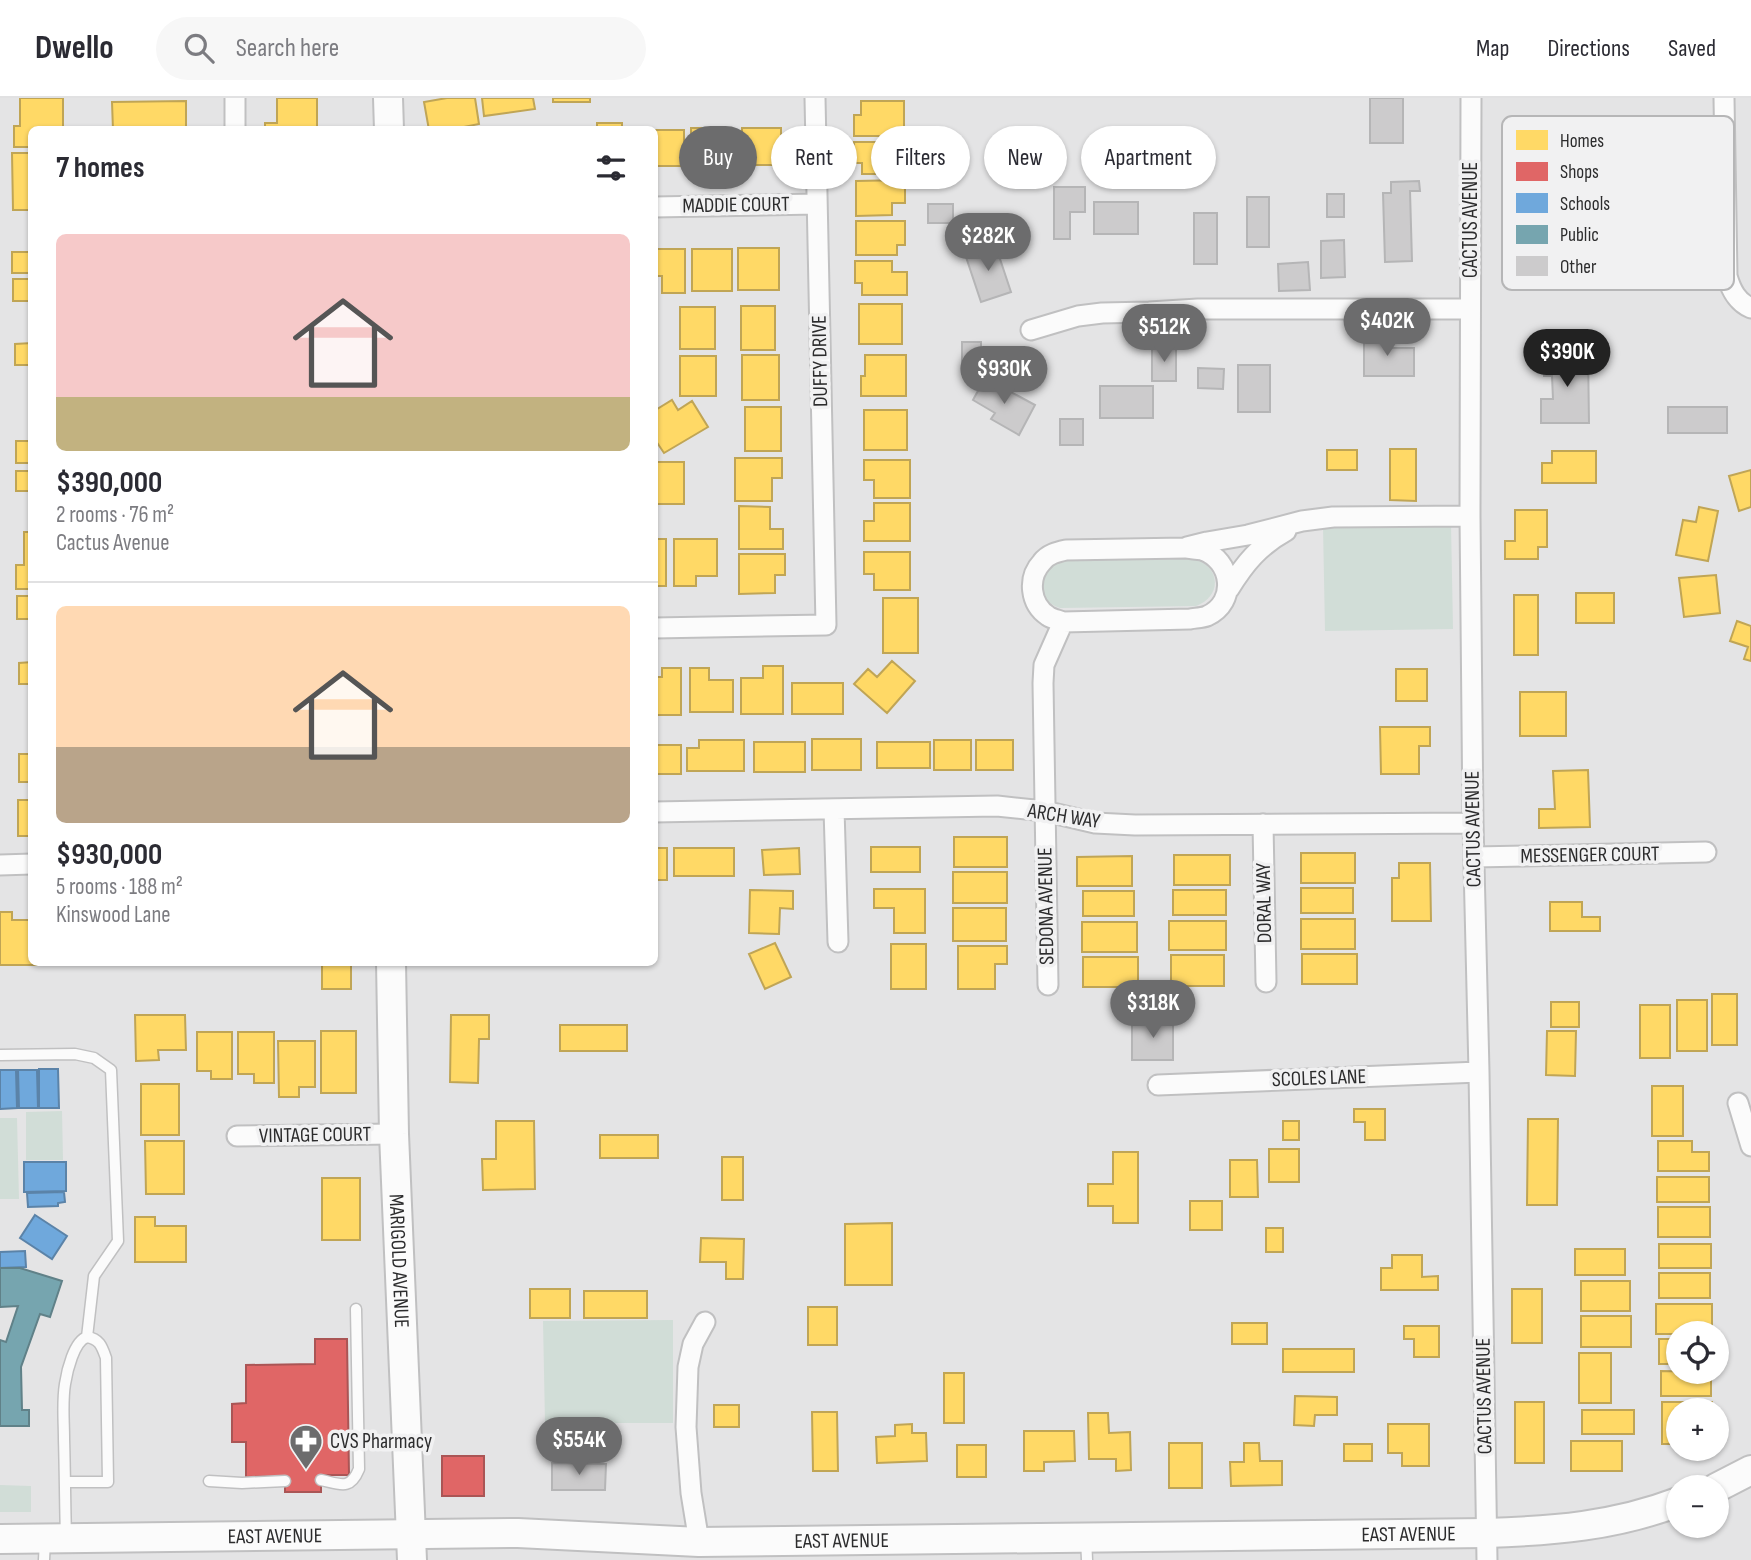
<!DOCTYPE html>
<meta charset="utf-8">
<style>
:root{--surface:#fff;--page:#f7f7f7;--text:#2b2b33;--muted:#7c7c81;--line:#e1e1e2;--accent:#6c6c6d}
body{margin:0;font-family:"Sofia Sans Condensed",sans-serif;background:var(--page);color:var(--text);height:100vh;display:flex;flex-direction:column;font-size:26px;white-space:nowrap}
*{box-sizing:border-box;margin:0}
p{font-size:23px;color:var(--muted)}
.icon{flex:none;width:38px;height:38px;fill:none;stroke:currentColor;stroke-width:2;stroke-linecap:round;stroke-linejoin:round}
.map{position:relative;flex:1;overflow:hidden}
.details{position:absolute;left:28px;top:28px;width:630px;height:840px;display:flex;flex-direction:column;background:var(--surface);border-radius:10px;box-shadow:0 2px 5px #0004}
.details>*{flex:none}
.hud{position:absolute;left:679px;top:28px;width:665px;height:63px;display:flex;gap:14px}
.buttons{position:absolute;left:1666px;top:1223px;display:grid;gap:14px}
.buttons a{display:grid;place-items:center;width:63px;height:63px;border-radius:50%;background:var(--surface);box-shadow:0 2px 5px #0004;font-size:35px}
.price{position:absolute;translate:-50% -60px;padding:0 16px;border-radius:24px;background:var(--accent);color:#fff;font-size:23px;line-height:46px;filter:drop-shadow(0 2px 4px #0008)}
.price::after{content:'';position:absolute;left:50%;top:42px;width:21px;height:16px;margin-left:-10px;background:inherit;clip-path:polygon(0 0,100% 0,50% 100%)}
.price.active{background:#222;color:#fff}
ul{padding:0;list-style:none}
li{display:grid;align-content:center;gap:14px;height:371px;padding:0 28px}
li+li{border-top:2px solid var(--line)}
li span{display:grid;place-items:center;height:217px;border-radius:10px;color:#555}
li>.icon{margin-inline-start:auto}
span .icon{width:126px;height:126px;fill:#fffc;stroke-width:1}
li b{font-size:30px}
h2{display:flex;justify-content:space-between;align-items:center;height:84px;padding:0 28px;font-size:30px}
.pill{padding:0 24px;border-radius:32px;background:var(--surface);box-shadow:0 2px 5px #0004;font-size:24px;line-height:63px}
.pill.active{background:var(--accent);color:#fff}
header{display:flex;align-items:center;gap:42px;box-sizing:border-box;height:98px;padding:0 35px;background:var(--surface);border-bottom:2px solid var(--line)}
header strong{font-size:33px}
nav{display:flex;gap:38px;margin-inline-start:auto;font-size:24px}
.search{width:490px;height:63px;background:var(--page);display:flex;align-items:center;gap:18px;box-sizing:border-box;padding:0 24px;border-radius:38px;color:var(--muted);font-size:26px}
.map>svg:first-child{display:block}
.green{fill:#d1ddd7}
.homes{fill:#ffd966;stroke:#c0a555;stroke-width:2}
.shops{fill:#e06666;stroke:#a55;stroke-width:2}
.schools{fill:#6fa8dc;stroke:#5b83a8;stroke-width:2}
.public{fill:#76a5af;stroke:#608188;stroke-width:2}
.building{fill:#cccbcc;stroke:#b5b5b6;stroke-width:2}
.lines{fill:none;stroke-linecap:round;stroke-linejoin:round}
.lane-casing{stroke:#c0c0c1;stroke-width:13}
.street-casing{stroke:#c0c0c1;stroke-width:23}
.secondary-casing{stroke:#c0c0c1;stroke-width:32}
.lane{stroke:#fbfbfb;stroke-width:10}
.street{stroke:#fbfbfb;stroke-width:19}
.secondary{stroke:#fbfbfb;stroke-width:28}
.labels{text-anchor:middle;dominant-baseline:central;stroke-width:7;stroke-linejoin:round;paint-order:stroke}
.street-label{font-size:21px;fill:#2c2c2d;stroke:#f1f1f2}
.poi-label{font-size:21px;fill:#2c2c2d;stroke:#f1f1f2;text-anchor:start}
.key{fill:#f1f1f2;stroke:#b6b6b7;stroke-width:2}
.key-label{font-size:19px;fill:#2c2c2d}
</style>
<header>
<strong>Dwello</strong>
<div class="search"><svg class="icon" aria-label="search" viewBox="0 0 24 24"><circle cx="10" cy="10" r="6"/><path d="M15 15l6 6"/></svg>Search here</div>
<nav><a>Map</a><a>Directions</a><a>Saved</a></nav>
</header>
<div class="map">
<svg width="1751" height="1462" viewBox="0 0 1751 1462">
<rect width="100%" height="100%" fill="#e4e4e5"/>
<path class="green" d="M1451,426L1453,531L1325,533L1323,428Z
M1190,461C1220,464 1224,498 1196,508L1060,510C1032,501 1034,468 1063,462Z
M62,1013L63,1062H26V1014Z
M0,1020H17L19,1101H0Z
M673,1222V1325H545L543,1223Z
M0,1387L31,1388V1414H0Z"/>
<path class="homes" d="M20,0H63V32H32V49H14V28H20Z
M277,0H317V32H265V25H277Z
M447,0H475L479,26L449,32H429L424,4Z
M482,0H533L535,11L484,18Z
M553,0H590V4H553Z
M186,3V32H113L112,4Z
M861,3H904V38H854V17H861Z
M597,25H622V32H597Z
M691,30H730V66H691Z
M742,30H781V67H742Z
M654,32H684V68H654Z
M854,44H903V76H862V65H854Z
M12,55H32V112H13Z
M905,82V105H892V117L856,118V83Z
M30,120H32V175H12V154H30Z
M856,123H905V147H897V157H856Z
M738,150H779V192H738Z
M654,151H685V195H662V178H654Z
M692,151H732V193H692Z
M855,163H892V174H907V197H862V185H855Z
M13,181H32V203H13Z
M859,206H902V246H859Z
M741,208H775V252H741Z
M680,209H715V251H680Z
M32,245V267H15V246Z
M742,257H779V302H742Z
M865,257H906V298H861V278H865Z
M680,258H716V298H680Z
M672,302L678,312L692,303L708,329L664,355L654,340V313Z
M745,309H781V353H745Z
M864,312H907V352H864Z
M16,343H32V365H16Z
M1390,351H1416V403L1390,402Z
M1327,352H1357V372H1327Z
M1552,353H1596V385H1542V365H1552Z
M735,360H782V380H772V403H735Z
M864,362H910V400H874V382H864Z
M654,364H684V406H654Z
M1751,372V409L1739,413L1729,378Z
M16,373H32V426L31,393H16Z
M874,405H910V443H864V423H874Z
M739,408L770,409V431H783V451H739Z
M1699,409L1718,413L1708,463L1676,457L1683,422L1696,424Z
M1515,412H1547V449H1538V461H1505V443H1515Z
M24,434H32V491H16V467H24Z
M654,441H666V488H654Z
M674,441H717V478H696V488H674Z
M864,454H910V492H874V476H864Z
M739,456H785V477H775V495L739,496Z
M1716,477L1720,515L1684,519L1679,480Z
M1576,495H1614V525H1576Z
M1514,497H1538V557H1514Z
M17,498H32V521H17Z
M883,500H918V555H883Z
M1737,523L1751,528V563L1744,561L1748,549L1730,543Z
M892,563L915,583L887,615L854,586L868,571L877,579Z
M32,564V586H19V565Z
M763,568H783V616H741V580H763Z
M662,570H681V617H654V579H662Z
M690,570H709V582H733V614H690Z
M1396,571H1427V603H1396Z
M792,585H843V616H792Z
M1520,594H1566V638H1520Z
M1380,629H1430V648H1419V676H1381Z
M812,641H861V672H812Z
M699,642H744V673H687V650H699Z
M934,642H971V672H934Z
M976,642H1013V672H976Z
M754,644H805V674H754Z
M877,644H930V670H877Z
M654,647H681V676H654Z
M19,656H32V684H19Z
M1588,672L1590,729L1539,730V711H1555L1553,673Z
M18,702H32V738H18Z
M954,739H1007V769H954Z
M871,749H920V774H871Z
M654,750H667V782H654Z
M674,750H734V778H674Z
M799,750L800,776L764,777L762,752Z
M1301,755H1355V785H1301Z
M1174,757H1230V787H1174Z
M1132,758V788H1077V759Z
M1399,765H1430L1431,823H1392V780H1399Z
M953,774H1007V805H953Z
M1301,790H1353V815H1301Z
M874,791H925V835H894V810H874Z
M750,792L793,793V811L780,810L779,836L749,835Z
M1173,792H1226V817H1173Z
M1083,793H1134V818H1083Z
M1550,804H1582V819H1600V833H1550Z
M953,810H1006V843H953Z
M0,814H12V822H32V864H46V867H0Z
M1301,821H1355V851H1301Z
M1169,823H1226V852H1169Z
M1082,824H1137V854H1082Z
M775,845L791,879L765,891L749,856Z
M891,846H926V891H891Z
M958,848H1007V866H995V891H958Z
M1302,856H1357V886H1302Z
M1171,857H1224V888H1171Z
M1083,859H1138V889H1083Z
M322,864H351V891H322Z
M1712,896H1737V947H1712Z
M1677,902H1707V953H1677Z
M1551,904H1579V929H1551Z
M1640,907H1670V960H1640Z
M135,917H185L186,952H158L159,962L136,963Z
M451,917H489V941H479L478,985L450,984Z
M560,927H627V953H560Z
M321,933H356V995H321Z
M1547,933H1576L1575,978L1546,977Z
M197,934H232V981H211V973H197Z
M238,934H274V985H254V976H238Z
M278,943H315V989H299V999H279Z
M141,986H179V1037H141Z
M1652,988H1683V1038H1652Z
M1354,1011H1385V1042H1365V1024H1354Z
M1528,1021H1558L1557,1107H1527Z
M496,1023H534L535,1091L483,1092L482,1061H496Z
M1283,1023H1299V1042H1283Z
M600,1037H658V1060H600Z
M145,1043H184V1096H146Z
M1658,1043H1692V1054H1709V1073H1658Z
M1269,1051H1299V1084H1269Z
M1113,1054H1138V1125H1113V1108H1088V1086H1113Z
M722,1059H743V1102H722Z
M1230,1062H1257L1258,1099H1230Z
M1657,1079H1709V1104H1657Z
M322,1080H360V1142H322Z
M1190,1103H1222V1132H1190Z
M1658,1109H1710V1139H1658Z
M135,1119H155V1128H186V1164H135Z
M892,1125V1187H845V1126Z
M1266,1130H1283V1154H1266Z
M701,1140L744,1141L743,1181H726V1164H700Z
M1659,1146H1711V1170H1659Z
M1575,1151H1625V1177H1575Z
M1392,1157H1422V1179L1438,1178V1192H1381V1170H1392Z
M1659,1175H1710V1200H1659Z
M1581,1183H1630V1213H1581Z
M530,1191H570V1220H530Z
M1512,1191H1542V1245H1512Z
M584,1193H647V1220H584Z
M1656,1206H1712V1236H1656Z
M808,1209H837V1247H808Z
M1581,1218H1631V1249H1581Z
M1232,1225H1267V1246H1232Z
M1404,1228H1439V1259H1414V1241H1404Z
M1659,1241H1678V1266H1659Z
M1283,1251H1354V1274H1283Z
M1579,1255H1611V1305H1579Z
M1661,1273L1711,1274V1298H1661Z
M944,1275H964V1325H944Z
M1295,1298L1337,1299V1317H1315L1314,1328L1294,1327Z
M1515,1304H1544V1365H1515Z
M1662,1304H1712V1312H1678V1346H1662Z
M714,1307H739V1329H714Z
M1582,1312H1634V1336H1582Z
M812,1314H837L838,1373H813Z
M1088,1315H1108L1109,1335L1130,1334L1131,1372L1116,1373V1361H1089Z
M912,1326V1335H926L927,1363L877,1365L876,1339L895,1338V1327Z
M1388,1326H1429V1368H1402V1355H1388Z
M1024,1333H1074L1075,1363L1044,1364V1373H1024Z
M1571,1343H1622V1373H1571Z
M1169,1345H1202V1390H1169Z
M1244,1345H1259L1260,1363H1282V1387L1231,1388L1230,1364H1244Z
M1344,1346H1372V1363H1344Z
M957,1347H986V1379H957Z"/>
<path class="shops" d="M315,1241H347L349,1377H321V1394H285V1378L246,1379V1344H232V1306L246,1305V1267L315,1266Z
M442,1358H484V1398H442Z"/>
<path class="schools" d="M39,971H58L59,1010H39Z
M0,972H16L17,1010L0,1011Z
M18,972H37L38,1010H19Z
M24,1064H66V1093L24,1094Z
M64,1094L65,1104L58,1105V1108L28,1109L27,1095Z
M35,1117L67,1138L52,1161L20,1140Z
M25,1153L26,1169L0,1170V1154Z"/>
<path class="public" d="M0,1170H20L62,1183L50,1219L40,1216L21,1269L22,1312H29V1328H0V1242L6,1244L18,1208L0,1209Z"/>
<path class="building" d="M1370,0H1403V45H1370Z
M1419,83L1420,93H1410L1412,163L1385,164L1383,95H1391V84Z
M1054,89H1085V114H1070V141H1054Z
M1327,96H1344V119H1327Z
M1247,99H1269V149H1247Z
M1094,104H1138V136H1094Z
M928,106H953V125H928Z
M1194,115H1217V166H1194Z
M1344,142L1345,179L1321,180V143Z
M995,146L1011,194L981,204L965,156Z
M1308,164L1310,192L1279,193L1278,166Z
M1364,238H1391V250H1414V278H1364Z
M962,244H981V276H962Z
M1152,248H1176V283H1152Z
M1544,255H1588L1589,325H1541V301H1553L1552,278H1544Z
M1238,267H1270V314H1238Z
M1198,270L1224,271L1223,291L1198,290Z
M985,280L1035,307L1019,337L991,321L995,315L973,302Z
M1100,288H1153V320H1100Z
M1668,309H1727V335H1668Z
M1060,321H1083V347H1060Z
M1132,922H1173V962H1132Z
M552,1365L606,1366L605,1392H552Z"/>
<g class="lines">
<defs>
<path id="lane" d="M0,957L75,956L94,960L111,972L118,1143L94,1178L87,1239
M321,1382C340,1386 350,1393 359,1371L356,1211
M209,1383L242,1385L285,1383
M65,1384H108L106,1260C102,1249 100,1241 87,1239
M66,1439C65,1407 65,1374 64,1341C64,1323 62,1304 65,1286C67,1273 74,1243 87,1239
M1086,1440L1087,1462
M44,1462L45,1442"/>
<path id="street" d="M235,0V32
M1471,0L1470,418L1473,725L1479,974L1487,1462
M1724,0L1727,178C1731,192 1737,204 1751,210
M654,109L817,106
M1031,232L1078,218L1102,215L1149,214L1198,211H1470
M1187,449L1207,444L1248,437L1302,423L1333,419L1470,418
M1185,450C1191,451 1197,451 1202,452C1232,462 1238,504 1207,518C1202,520 1195,520 1190,521L1063,524C1059,522 1052,521 1048,518C1030,506 1027,480 1042,464C1048,456 1057,454 1066,452Z
M1229,491C1245,465 1259,448 1286,433
M654,530L826,527L815,0
M834,711L838,844
M654,714L997,708L1044,713L1095,725L1135,727L1473,725
M1263,726L1266,884
M1474,759L1706,754
M0,767L32,766
M1048,887L1043,585L1044,567L1063,524
M1158,987L1479,974
M1738,1005L1751,1048
M237,1038L394,1036
M699,1444L691,1395L686,1329L688,1269L693,1246L705,1224"/>
<g id="secondary">
<path d="M388,0L389,32"/>
<path id="s1" d="M391,864L394,1036L412,1462"/>
<path d="M1716,1390L1751,1372"/>
<path id="s2" d="M0,1441L518,1435L699,1444L1486,1435C1553,1433 1615,1428 1678,1404"/>
</g>
</defs>
<use href="#lane" class="lane-casing"/>
<use href="#street" class="street-casing"/>
<use href="#secondary" class="secondary-casing"/>
<use href="#lane" class="lane"/>
<use href="#street" class="street"/>
<use href="#secondary" class="secondary"/>
</g>
<defs>
<symbol id="pharmacy-pin" viewBox="-11 -11 22 30"><path d="M0 17L-7.5 6A9.5 9.5 0 1 1 7.5 6Z" fill="#6c6c6d" stroke="#f1f1f2"/><path d="M-2-6h4v4h4v4h-4v4h-4v-4h-4v-4h4Z" fill="#fff"/></symbol>
</defs>
<g fill-rule="evenodd">
<use href="#pharmacy-pin" x="287" y="1324" width="38" height="52"/>
</g>
<g class="labels">
<g class="street-label">
<text transform="translate(736 107) rotate(-1)">MADDIE COURT</text>
<text transform="translate(1470 122) rotate(-90)">CACTUS AVENUE</text>
<text transform="translate(820 263) rotate(-91)">DUFFY DRIVE</text>
<text transform="translate(1064 718) rotate(9)">ARCH WAY</text>
<text transform="translate(1473 731) rotate(-91)">CACTUS AVENUE</text>
<text transform="translate(1590 757) rotate(-1)">MESSENGER COURT</text>
<text transform="translate(1264 805) rotate(-91)">DORAL WAY</text>
<text transform="translate(1046 808) rotate(-91)">SEDONA AVENUE</text>
<text transform="translate(1319 980) rotate(-2)">SCOLES LANE</text>
<text transform="translate(315 1037) rotate(-1)">VINTAGE COURT</text>
<text stroke="none"><textPath href="#s1" startOffset="299">MARIGOLD AVENUE</textPath></text>
<text transform="translate(1484 1298) rotate(-91)">CACTUS AVENUE</text>
<text stroke="none"><textPath href="#s2" startOffset="1409">EAST AVENUE</textPath></text>
<text stroke="none"><textPath href="#s2" startOffset="275">EAST AVENUE</textPath></text>
<text stroke="none"><textPath href="#s2" startOffset="842">EAST AVENUE</textPath></text>
</g>
<g class="poi-label">
<text x="330" y="1343">CVS Pharmacy</text>
</g>
</g>
<rect x="1502" y="18" width="232" height="174" rx="10" class="key"/>
<rect x="1516" y="32" width="32" height="20" fill="#ffd966"/>
<rect x="1516" y="64" width="32" height="19" fill="#e06666"/>
<rect x="1516" y="95" width="32" height="20" fill="#6fa8dc"/>
<rect x="1516" y="127" width="32" height="19" fill="#76a5af"/>
<rect x="1516" y="158" width="32" height="20" fill="#cccbcc"/>
<g class="key-label">
<text x="1560" y="49">Homes</text>
<text x="1560" y="80">Shops</text>
<text x="1560" y="112">Schools</text>
<text x="1560" y="143">Public</text>
<text x="1560" y="175">Other</text>
</g>
</svg>
<div class="buttons">
<a><svg class="icon" aria-label="locate" viewBox="0 0 24 24"><circle cx="12" cy="12" r="6"/><path d="M12 2v4M12 18v4M2 12h4M18 12h4"/></svg></a>
<a>+</a>
<a>−</a>
</div>
<b class="price" style="left:988px;top:175px">$282K</b>
<b class="price" style="left:1387px;top:260px">$402K</b>
<b class="price" style="left:1164px;top:266px">$512K</b>
<b class="price active" style="left:1567px;top:291px">$390K</b>
<b class="price" style="left:1004px;top:308px">$930K</b>
<b class="price" style="left:1153px;top:942px">$318K</b>
<b class="price" style="left:579px;top:1379px">$554K</b>
<div class="hud">
<a class="pill active">Buy</a>
<a class="pill">Rent</a>
<a class="pill">Filters</a>
<a class="pill">New</a>
<a class="pill">Apartment</a>
</div>
<section class="details">
<h2>7 homes<svg class="icon" aria-label="filters" viewBox="0 0 24 24"><path d="M4 7h16M4 17h16"/><circle cx="9" cy="7" r="2"/><circle cx="15" cy="17" r="2"/></svg></h2>
<ul>
<li><span style="background:linear-gradient(#f6c9c9 75%,#c2b280 0)"><svg class="icon" aria-label="home" viewBox="0 0 24 24"><path d="M3 11l9-7 9 7M6 9v11h12V9"/></svg></span><div><b>$390,000</b><p>2 rooms · 76 m²</p><p>Cactus Avenue</p></div></li>
<li><span style="background:linear-gradient(#ffd9b3 65%,#b9a48a 0)"><svg class="icon" aria-label="home" viewBox="0 0 24 24"><path d="M3 11l9-7 9 7M6 9v11h12V9"/></svg></span><div><b>$930,000</b><p>5 rooms · 188 m²</p><p>Kinswood Lane</p></div></li>
</ul>
</section>
</div>
